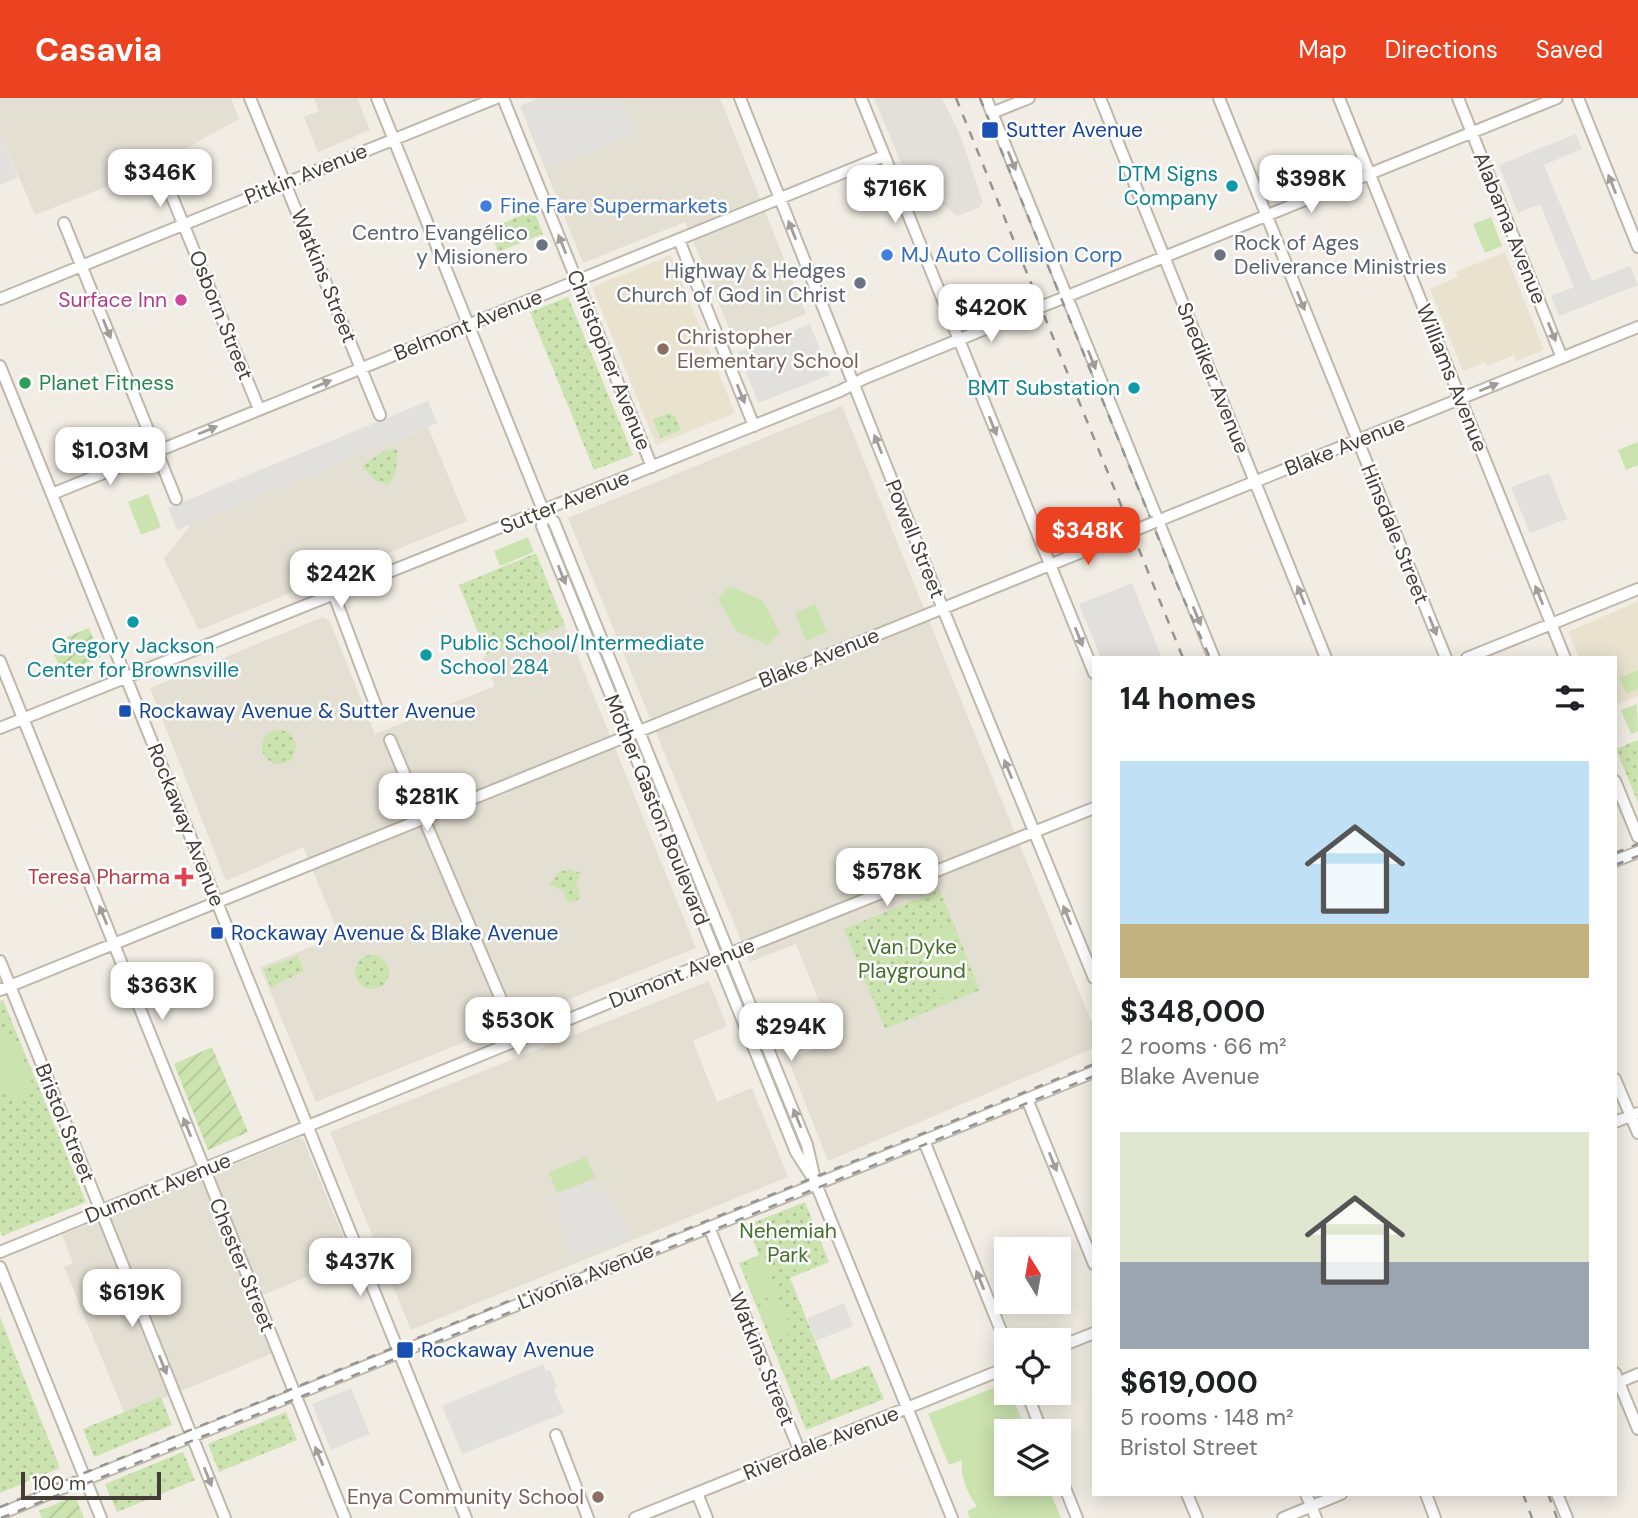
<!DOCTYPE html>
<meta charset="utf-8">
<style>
:root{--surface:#fff;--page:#f6f6f6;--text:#202124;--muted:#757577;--accent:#eb4221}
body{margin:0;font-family:"DM Sans",sans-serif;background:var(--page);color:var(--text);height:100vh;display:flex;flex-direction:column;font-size:26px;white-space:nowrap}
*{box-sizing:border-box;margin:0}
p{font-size:23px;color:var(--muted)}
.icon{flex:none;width:38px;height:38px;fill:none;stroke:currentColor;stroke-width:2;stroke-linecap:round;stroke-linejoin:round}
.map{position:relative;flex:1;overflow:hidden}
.sheet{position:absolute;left:1092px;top:558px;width:525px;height:840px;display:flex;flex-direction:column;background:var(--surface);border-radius:0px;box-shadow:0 4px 18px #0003}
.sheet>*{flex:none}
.needle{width:46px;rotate:349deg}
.buttons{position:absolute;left:994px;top:1139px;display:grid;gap:14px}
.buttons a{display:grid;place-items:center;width:77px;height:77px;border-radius:0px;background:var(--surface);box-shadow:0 4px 18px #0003;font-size:35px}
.scale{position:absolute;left:21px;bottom:18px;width:140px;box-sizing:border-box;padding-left:7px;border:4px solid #433d35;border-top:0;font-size:19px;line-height:24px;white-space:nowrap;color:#433d35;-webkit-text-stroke:5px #fff;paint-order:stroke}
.price{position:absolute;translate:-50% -60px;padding:0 16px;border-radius:14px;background:#fff;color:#222;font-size:23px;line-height:46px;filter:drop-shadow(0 2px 4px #0008)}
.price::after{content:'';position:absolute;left:50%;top:42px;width:21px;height:16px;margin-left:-10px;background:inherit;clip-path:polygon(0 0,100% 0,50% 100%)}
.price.current{background:var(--accent);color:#fff}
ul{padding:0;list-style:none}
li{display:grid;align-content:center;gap:14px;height:371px;padding:0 28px}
li span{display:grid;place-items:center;height:217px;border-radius:0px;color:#555}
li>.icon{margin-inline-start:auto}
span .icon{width:126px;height:126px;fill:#fffc;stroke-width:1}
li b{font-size:30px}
h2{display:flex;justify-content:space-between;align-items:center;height:84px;padding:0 28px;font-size:30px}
header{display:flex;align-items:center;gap:42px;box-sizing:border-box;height:98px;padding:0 35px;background:var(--accent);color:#fff}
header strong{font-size:33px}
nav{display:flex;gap:38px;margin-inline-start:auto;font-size:24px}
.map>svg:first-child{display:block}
.residential{fill:#e4dfd3}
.industrial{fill:#e3dfd9}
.education{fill:#e9e2cf}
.grass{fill:url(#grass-dots)}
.garden{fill:url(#garden-furrows)}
.pitch{fill:#cbe3af}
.parking{fill:#e2e0dc}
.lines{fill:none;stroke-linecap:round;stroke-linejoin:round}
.minor-casing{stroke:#beb8ab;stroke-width:14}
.minor{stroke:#fff;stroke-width:10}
.rail{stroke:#949494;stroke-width:2.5;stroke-dasharray:9 9;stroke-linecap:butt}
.minor-bridge-casing{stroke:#beb8ab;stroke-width:14;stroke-linecap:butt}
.minor-bridge{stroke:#fff;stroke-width:10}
.oneway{fill:#a19e9a}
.transit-dot{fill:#1a4fb4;stroke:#fff;stroke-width:2.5}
.culture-dot{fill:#0f9aa8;stroke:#fff;stroke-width:2.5}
.shop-dot{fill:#3f7fe0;stroke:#fff;stroke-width:2.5}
.worship-dot{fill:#6b7280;stroke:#fff;stroke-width:2.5}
.hotel-dot{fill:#d1479c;stroke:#fff;stroke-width:2.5}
.education-dot{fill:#8d6e63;stroke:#fff;stroke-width:2.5}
.leisure-dot{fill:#2e9e5b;stroke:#fff;stroke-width:2.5}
.health-dot{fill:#e0444e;stroke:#fff;stroke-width:2.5}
.labels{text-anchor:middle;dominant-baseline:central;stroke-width:5;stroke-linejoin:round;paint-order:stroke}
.transit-label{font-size:21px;fill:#164399;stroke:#fff;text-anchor:start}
.street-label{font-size:21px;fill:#433d35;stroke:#fff}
.culture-label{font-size:21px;fill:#0d838f;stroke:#fff;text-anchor:end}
.shop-label{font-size:21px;fill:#366cbe;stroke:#fff;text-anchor:start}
.worship-label{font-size:21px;fill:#5b616d;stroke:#fff;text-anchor:end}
.hotel-label{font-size:21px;fill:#b23c85;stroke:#fff;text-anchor:end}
.education-label{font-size:21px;fill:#785e54;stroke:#fff;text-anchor:start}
.leisure-label{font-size:21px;fill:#27864d;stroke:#fff;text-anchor:start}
.health-label{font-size:21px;fill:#be3a42;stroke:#fff;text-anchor:end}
.park-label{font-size:21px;fill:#45702c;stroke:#fff}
</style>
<header>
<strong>Casavia</strong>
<nav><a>Map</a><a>Directions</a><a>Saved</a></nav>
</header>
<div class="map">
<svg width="1638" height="1420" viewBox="0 0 1638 1420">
<defs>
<pattern id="grass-dots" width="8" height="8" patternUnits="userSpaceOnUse" patternTransform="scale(1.75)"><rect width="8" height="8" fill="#cbe3af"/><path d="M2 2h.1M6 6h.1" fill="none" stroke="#b0c497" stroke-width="1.8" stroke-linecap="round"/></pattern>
<pattern id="garden-furrows" width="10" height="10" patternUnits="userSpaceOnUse" patternTransform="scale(1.75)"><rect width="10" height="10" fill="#cbe3af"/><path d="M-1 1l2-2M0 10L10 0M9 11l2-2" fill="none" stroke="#b0c497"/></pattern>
</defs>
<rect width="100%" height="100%" fill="#f1ede4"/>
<path class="residential" d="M0,0H231L239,21L143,74L35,117L0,34Z
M314,0H357L370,32L318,54L304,19L319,13Z
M539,0H720L806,216L735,244L685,124L583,165L520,8Z
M842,308L1094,930V950L828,1063L788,961L835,943L796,846L750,864L568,420Z
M428,329L467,423L199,532L164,461L192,425Z
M323,519L330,523L375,636L495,588L483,559L565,527L696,850L316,1004L260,869L339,838L336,829L303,749L226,783L150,590Z
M709,883L727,928L693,943L717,1004L752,990L788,1079L411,1232L330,1034Z
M302,1039L347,1148L305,1166L309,1178L251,1202L273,1255L125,1316L64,1169L73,1165L62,1137Z"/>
<path class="industrial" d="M874,0H942L960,37L983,104L979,110L957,118L931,97L916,101Z"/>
<path class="education" d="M1505,154L1544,252L1516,263L1514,257L1487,268L1485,264L1463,273L1430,191L1458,179L1456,174Z
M671,157L735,315L656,347L592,189Z
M1638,503V598L1615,607V560H1579L1568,534Z"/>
<path class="grass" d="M534,112L543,136L498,154L489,131Z
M568,199L633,357L594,372L530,214Z
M669,315L675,318L681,332L660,340L653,321Z
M396,351L398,353L395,376L389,387L375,382L362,368L384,353Z
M536,455L565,527L487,557L459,487Z
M262 649a17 17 0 1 1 34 0a17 17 0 1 1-34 0Z
M1638,642V705L1616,651Z
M569,771L581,775L575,788L579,791L580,800L572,805C565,803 564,800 564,793L550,787L557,775Z
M940,792L980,892L885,931L844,831Z
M355 874a17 17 0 1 1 34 0a17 17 0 1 1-34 0Z
M298,858L304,873L271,889L263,871Z
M3,902L86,1104L2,1138L0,1133V903Z
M805,1104L829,1164L790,1180L831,1282L869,1267L884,1301L806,1332L739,1165L759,1157L747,1127Z
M0,1219L60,1370L0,1395Z
M161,1299L172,1327L94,1359L83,1331Z
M286,1314L297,1342L219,1374L208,1346Z
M183,1354L195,1382L117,1414L105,1386Z"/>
<path class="garden" d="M89,530L101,559L62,575L50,546Z
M212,949L248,1034L208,1052L174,966Z
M75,1398L84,1420H42L39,1413Z"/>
<path class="pitch" d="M1491,119L1502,148L1485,155L1473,126Z
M1638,344V367L1626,372L1618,352Z
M148,396L161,429L141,437L128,404Z
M528,439L534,454L500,468L494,453Z
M730,488L763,503L780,535L768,547L736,533L718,501Z
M815,506L827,534L806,543L795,515Z
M1638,572V591L1626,596L1620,580Z
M1637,606L1638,633L1631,636L1621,612Z
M948,827L955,845L922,858L915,840Z
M956,848L964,866L931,879L923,862Z
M965,870L972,888L939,901L932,884Z
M2,939C22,943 27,974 34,990L33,994L10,1002L0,990L3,968L0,962V941Z
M586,1059L595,1080L557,1095L549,1074Z
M764,1161L777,1196L757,1204L743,1170Z
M779,1200L793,1234L773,1242L759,1208Z
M1006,1285V1295H1011L1026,1333L1006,1334V1386H1047L1061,1420H970L967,1413L977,1408C967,1396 960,1378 962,1362L949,1367L928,1316Z"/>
<path class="parking" d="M544,0H621L635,36L546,71L522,9Z
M0,34L18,79L0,87Z
M1576,36L1582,51L1544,67L1592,183L1630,168L1638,187L1559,218L1551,198L1574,189L1540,106L1518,115L1499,67Z
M810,226L830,277L758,305L738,254Z
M428,303L437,325L177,432L168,410Z
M1549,375L1567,421L1530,435L1511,389Z
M1132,485L1162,560H1101L1079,506Z
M591,1083L597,1097L605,1093L632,1138L572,1162L555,1098Z
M844,1205L853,1228L816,1243L807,1220Z
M543,1266L546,1273L550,1272L557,1289L554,1291L564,1315L462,1356L442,1308Z
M351,1290L370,1336L331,1352L312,1306Z"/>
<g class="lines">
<defs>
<path id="minor" d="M250,0L380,317
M377,0L543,412L554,424L807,1047L816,1086L952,1420
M503,0L652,369
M740,0L943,511L1094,880
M861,0L1094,575
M986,0L1214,560
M1100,0L1326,560
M1219,0L1446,560
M1339,0L1565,560
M1458,0L1562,260
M1578,0L1638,149
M992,15L1029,0
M166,84L259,311
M64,125L176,401
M679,142L754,328
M0,201L496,0
M1053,204L1557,0
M0,268L466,1420
M52,396L884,58
M543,412L542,428L796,1054L812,1079
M1155,424L1638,229
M334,497L378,614
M1467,560L1638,491
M0,563L345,1420
M0,630L840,293L865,280L1012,220
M390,642L420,713
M1615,683L1638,739
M427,728L512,927
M1615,763L1638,754
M0,863L225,1420
M0,892L1114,441
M1615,981L1638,1035
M1027,1001L1094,1166
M1615,1024L1638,1015
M924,1043L1006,1245
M709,1129L800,1354
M0,1154L716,861L1094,710
M0,1169L101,1420
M1059,1249L1094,1235
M1615,1275L1638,1331
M1615,1286L1638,1276
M1027,1295L1042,1334
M556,1337L588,1420
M1059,1375L1077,1420
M79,1384L1094,974
M697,1395L707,1420
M1187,1396L1197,1420
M1306,1396L1316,1420
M1426,1396L1435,1420
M1557,1396L1567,1420
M0,1416L70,1387
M635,1420L1006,1270
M1283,1420L1341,1396"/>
</defs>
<use href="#minor" class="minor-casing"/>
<use href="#minor" class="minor"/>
<path class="rail" d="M956,0L1183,560
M980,0L1177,486L1210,560
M1615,755L1638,746
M1615,767L1638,758
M1523,1396L1532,1420
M1548,1396L1557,1420
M0,1409L1094,966
M1,1420L1094,978"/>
<defs>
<path id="minor-bridge" d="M1012,220L1053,204
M1114,441L1155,424"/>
</defs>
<use href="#minor-bridge" class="minor-bridge-casing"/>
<use href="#minor-bridge" class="minor-bridge"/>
</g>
<defs><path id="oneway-solid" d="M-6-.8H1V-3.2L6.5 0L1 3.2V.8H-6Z" transform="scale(1.75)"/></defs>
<g class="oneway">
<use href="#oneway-solid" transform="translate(1012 63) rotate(68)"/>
<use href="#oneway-solid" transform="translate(1612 86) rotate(-112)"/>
<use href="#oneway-solid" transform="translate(792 132) rotate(-112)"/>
<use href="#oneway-solid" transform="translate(562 146) rotate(-112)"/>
<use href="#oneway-solid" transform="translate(1301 203) rotate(68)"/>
<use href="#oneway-solid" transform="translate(107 231) rotate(68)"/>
<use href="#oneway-solid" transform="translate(1552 234) rotate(68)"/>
<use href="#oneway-solid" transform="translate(1092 262) rotate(68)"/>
<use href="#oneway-solid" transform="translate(322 286) rotate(-22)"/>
<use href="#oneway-solid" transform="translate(1489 289) rotate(-22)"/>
<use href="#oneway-solid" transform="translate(741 296) rotate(68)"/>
<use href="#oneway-solid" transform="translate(993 328) rotate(68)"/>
<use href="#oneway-solid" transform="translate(208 332) rotate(-22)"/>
<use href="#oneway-solid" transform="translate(878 346) rotate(-112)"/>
<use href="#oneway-solid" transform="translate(562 477) rotate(68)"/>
<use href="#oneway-solid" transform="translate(1301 497) rotate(-112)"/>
<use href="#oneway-solid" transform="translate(1539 497) rotate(-112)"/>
<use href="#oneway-solid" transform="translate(1197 518) rotate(67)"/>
<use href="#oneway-solid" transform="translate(1433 528) rotate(68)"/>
<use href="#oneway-solid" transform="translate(1079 539) rotate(68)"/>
<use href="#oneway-solid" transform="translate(1008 671) rotate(-112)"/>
<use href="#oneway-solid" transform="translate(103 817) rotate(-112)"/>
<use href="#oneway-solid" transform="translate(1067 817) rotate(-112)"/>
<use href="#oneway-solid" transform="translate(797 1020) rotate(-112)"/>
<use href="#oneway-solid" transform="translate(187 1029) rotate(-112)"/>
<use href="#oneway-solid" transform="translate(1053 1064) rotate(68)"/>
<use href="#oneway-solid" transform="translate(980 1182) rotate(-112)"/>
<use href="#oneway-solid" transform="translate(163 1267) rotate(68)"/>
<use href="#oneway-solid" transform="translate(319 1358) rotate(-113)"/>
<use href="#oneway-solid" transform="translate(208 1379) rotate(68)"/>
</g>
<g class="transit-dot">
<rect x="981" y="23" width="18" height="18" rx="3.5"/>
<rect x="118" y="606" width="14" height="14" rx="3.5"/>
<rect x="210" y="828" width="14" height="14" rx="3.5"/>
<rect x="396" y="1243" width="18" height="18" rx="3.5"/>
</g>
<g class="culture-dot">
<circle cx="1232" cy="88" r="7"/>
<circle cx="1134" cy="290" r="7"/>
<circle cx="133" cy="524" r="7"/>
<circle cx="426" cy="557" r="7"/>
</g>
<g class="shop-dot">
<circle cx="486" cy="108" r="7"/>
<circle cx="887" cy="157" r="7"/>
</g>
<g class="worship-dot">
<circle cx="542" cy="147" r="7"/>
<circle cx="1220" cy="157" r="7"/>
<circle cx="860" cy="185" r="7"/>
</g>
<circle class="hotel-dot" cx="181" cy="202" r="7"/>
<g class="education-dot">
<circle cx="663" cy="251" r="7"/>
<circle cx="598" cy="1399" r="7"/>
</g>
<circle class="leisure-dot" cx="25" cy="285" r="7"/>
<path class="health-dot" d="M180.5 768.5h7v7h7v7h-7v7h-7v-7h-7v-7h7z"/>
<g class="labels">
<g class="transit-label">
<text x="1006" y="32">Sutter Avenue</text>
<text x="139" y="613">Rockaway Avenue &amp; Sutter Avenue</text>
<text x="231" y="835">Rockaway Avenue &amp; Blake Avenue</text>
<text x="421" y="1252">Rockaway Avenue</text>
</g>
<g class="street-label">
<text transform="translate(306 76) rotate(-22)">Pitkin Avenue</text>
<text transform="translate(1510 130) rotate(68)">Alabama Avenue</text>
<text transform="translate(324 178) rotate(68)">Watkins Street</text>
<text transform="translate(221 217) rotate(68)">Osborn Street</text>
<text transform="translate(468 227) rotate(-22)">Belmont Avenue</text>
<text transform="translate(609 262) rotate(68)">Christopher Avenue</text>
<text transform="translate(1213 280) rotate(68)">Snediker Avenue</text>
<text transform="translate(1452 280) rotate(68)">Williams Avenue</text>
<text transform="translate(1345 348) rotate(-22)">Blake Avenue</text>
<text transform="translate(565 404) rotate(-22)">Sutter Avenue</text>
<text transform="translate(1395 436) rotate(68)">Hinsdale Street</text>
<text transform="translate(915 441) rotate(68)">Powell Street</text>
<text transform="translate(819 560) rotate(-22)">Blake Avenue</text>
<text transform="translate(657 712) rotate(68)">Mother Gaston Boulevard</text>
<text transform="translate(186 727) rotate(68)">Rockaway Avenue</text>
<text transform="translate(682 875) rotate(-22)">Dumont Avenue</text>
<text transform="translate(65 1025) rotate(68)">Bristol Street</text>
<text transform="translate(158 1090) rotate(-22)">Dumont Avenue</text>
<text transform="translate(242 1167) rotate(68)">Chester Street</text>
<text transform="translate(586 1178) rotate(-22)">Livonia Avenue</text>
<text transform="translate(762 1261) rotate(68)">Watkins Street</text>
<text transform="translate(821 1345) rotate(-22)">Riverdale Avenue</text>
</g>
<g class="culture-label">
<text x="1218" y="76">DTM Signs<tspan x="1218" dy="24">Company</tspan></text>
<text x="1120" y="290">BMT Substation</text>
<text x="440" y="545" text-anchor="start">Public School/Intermediate<tspan x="440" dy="24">School 284</tspan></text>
<text x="133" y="548" text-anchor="middle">Gregory Jackson<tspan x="133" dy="24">Center for Brownsville</tspan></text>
</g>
<g class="shop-label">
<text x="500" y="108">Fine Fare Supermarkets</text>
<text x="901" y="157">MJ Auto Collision Corp</text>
</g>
<g class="worship-label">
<text x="528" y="135">Centro Evangélico<tspan x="528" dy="24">y Misionero</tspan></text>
<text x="1234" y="145" text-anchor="start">Rock of Ages<tspan x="1234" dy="24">Deliverance Ministries</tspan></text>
<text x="846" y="173">Highway &amp; Hedges<tspan x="846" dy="24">Church of God in Christ</tspan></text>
</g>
<g class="hotel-label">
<text x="167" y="202">Surface Inn</text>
</g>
<g class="education-label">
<text x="677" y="239">Christopher<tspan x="677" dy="24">Elementary School</tspan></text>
<text x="584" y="1399" text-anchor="end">Enya Community School</text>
</g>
<g class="leisure-label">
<text x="39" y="285">Planet Fitness</text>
</g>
<g class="health-label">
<text x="170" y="779">Teresa Pharma</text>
</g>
<g class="park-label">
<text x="912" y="849">Van Dyke<tspan x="912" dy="24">Playground</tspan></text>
<text x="788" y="1133">Nehemiah<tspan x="788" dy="24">Park</tspan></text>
</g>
</g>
</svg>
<div class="buttons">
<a><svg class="needle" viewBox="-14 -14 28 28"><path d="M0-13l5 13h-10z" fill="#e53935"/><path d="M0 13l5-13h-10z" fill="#757577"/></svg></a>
<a><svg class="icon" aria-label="locate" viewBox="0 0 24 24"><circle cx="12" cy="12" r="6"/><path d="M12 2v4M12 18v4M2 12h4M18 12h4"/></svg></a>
<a><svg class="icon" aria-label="layers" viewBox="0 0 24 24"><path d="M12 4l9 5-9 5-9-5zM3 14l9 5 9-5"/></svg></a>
</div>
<div class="scale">100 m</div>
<b class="price" style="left:160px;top:111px">$346K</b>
<b class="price" style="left:1311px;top:117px">$398K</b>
<b class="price" style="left:895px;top:127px">$716K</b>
<b class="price" style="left:991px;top:246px">$420K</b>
<b class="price" style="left:110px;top:389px">$1.03M</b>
<b class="price current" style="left:1088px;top:469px">$348K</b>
<b class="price" style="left:341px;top:512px">$242K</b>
<b class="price" style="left:427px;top:735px">$281K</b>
<b class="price" style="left:887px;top:810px">$578K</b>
<b class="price" style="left:162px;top:924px">$363K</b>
<b class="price" style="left:518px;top:959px">$530K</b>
<b class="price" style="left:791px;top:965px">$294K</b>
<b class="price" style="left:360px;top:1200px">$437K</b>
<b class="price" style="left:132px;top:1231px">$619K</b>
<section class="sheet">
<h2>14 homes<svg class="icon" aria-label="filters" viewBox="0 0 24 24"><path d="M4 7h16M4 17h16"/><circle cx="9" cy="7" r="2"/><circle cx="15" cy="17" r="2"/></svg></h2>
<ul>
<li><span style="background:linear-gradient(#bfe0f5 75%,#c2b280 0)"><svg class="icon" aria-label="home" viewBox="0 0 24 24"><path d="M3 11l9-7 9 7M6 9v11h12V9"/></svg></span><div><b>$348,000</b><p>2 rooms · 66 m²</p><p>Blake Avenue</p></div></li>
<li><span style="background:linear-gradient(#dfe7d0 60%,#9aa5b1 0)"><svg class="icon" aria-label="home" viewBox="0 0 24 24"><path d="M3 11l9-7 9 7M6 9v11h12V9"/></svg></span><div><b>$619,000</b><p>5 rooms · 148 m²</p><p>Bristol Street</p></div></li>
</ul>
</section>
</div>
